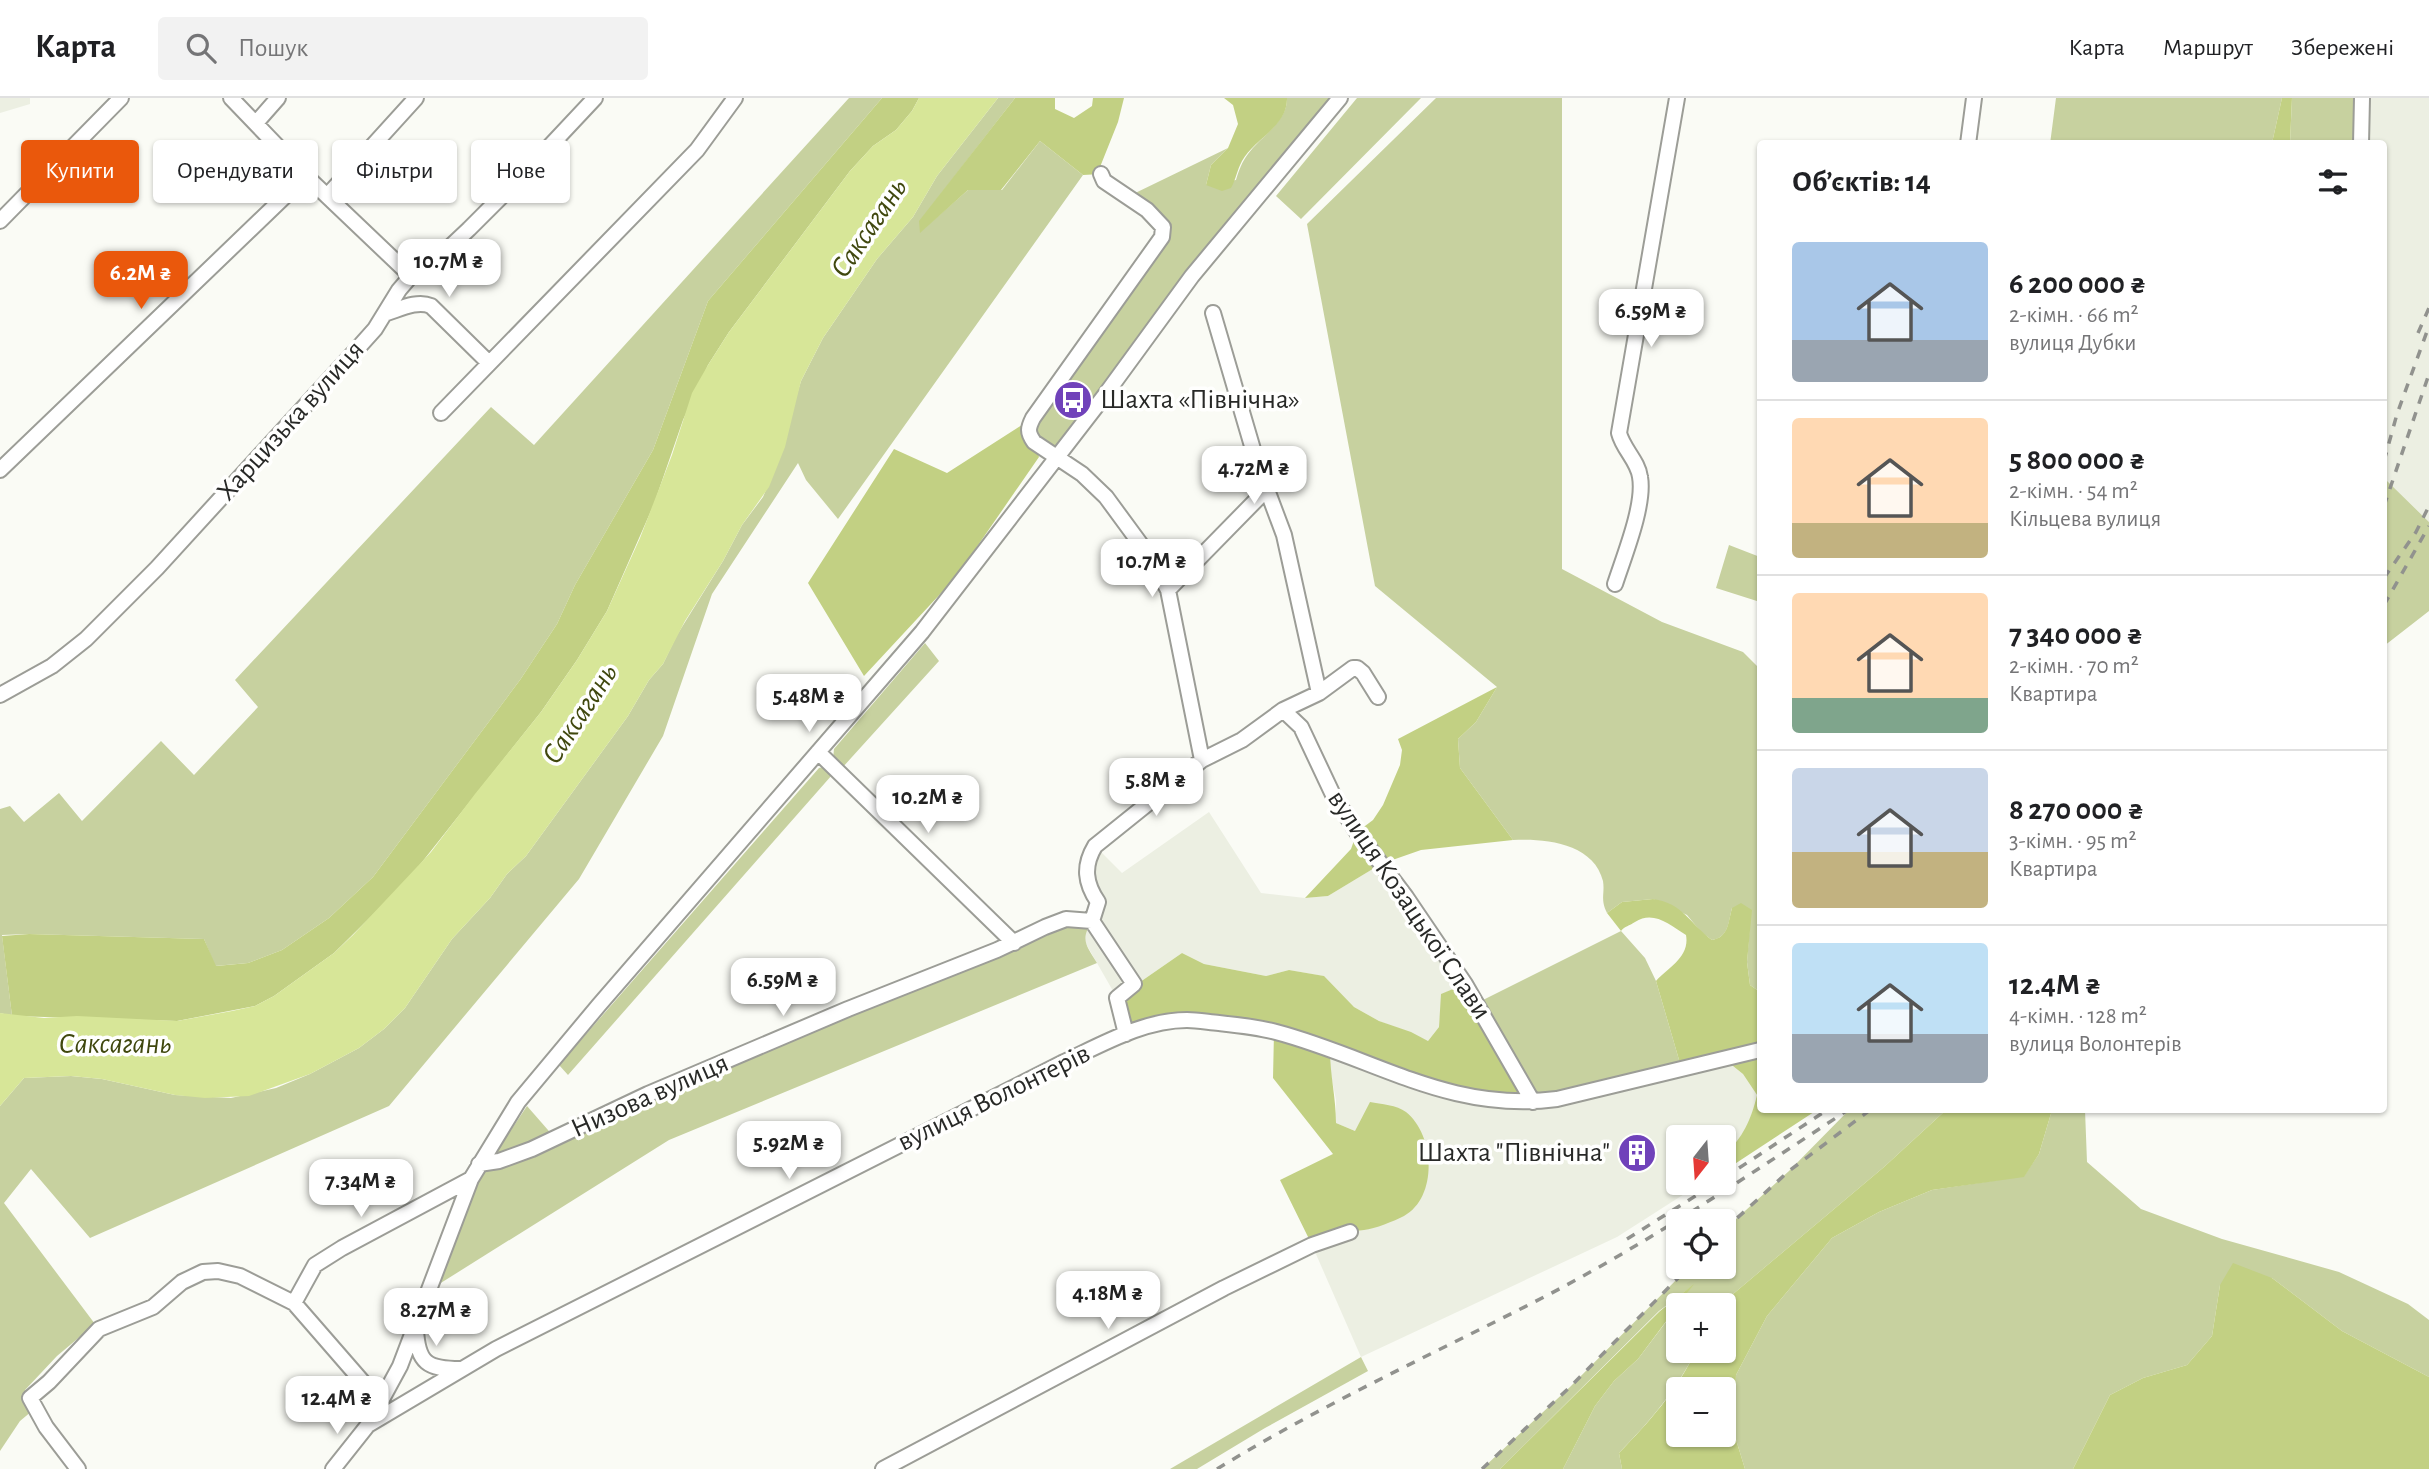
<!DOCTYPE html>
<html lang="uk">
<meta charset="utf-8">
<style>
:root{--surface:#fff;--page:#f2f2f2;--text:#202124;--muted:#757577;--line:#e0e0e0;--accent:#ea580c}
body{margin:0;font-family:"Alegreya Sans",sans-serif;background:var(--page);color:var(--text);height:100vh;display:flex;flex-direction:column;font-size:26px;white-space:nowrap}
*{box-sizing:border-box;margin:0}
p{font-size:23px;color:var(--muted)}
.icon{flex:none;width:38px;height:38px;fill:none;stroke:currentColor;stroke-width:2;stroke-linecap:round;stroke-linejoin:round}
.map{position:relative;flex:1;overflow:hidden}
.drawer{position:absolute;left:1757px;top:42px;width:630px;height:973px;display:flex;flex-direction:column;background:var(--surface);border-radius:7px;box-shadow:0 2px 5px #0004}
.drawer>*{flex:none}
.hud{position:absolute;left:21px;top:42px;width:665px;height:63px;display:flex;gap:14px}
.needle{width:46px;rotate:197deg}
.controls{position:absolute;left:1666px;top:1027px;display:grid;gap:14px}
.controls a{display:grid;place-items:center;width:70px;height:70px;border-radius:7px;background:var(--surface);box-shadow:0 2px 5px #0004;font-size:35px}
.price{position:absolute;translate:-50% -60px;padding:0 16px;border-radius:14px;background:#fff;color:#222;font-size:23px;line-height:46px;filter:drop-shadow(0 2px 4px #0008)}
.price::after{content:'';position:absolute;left:50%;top:42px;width:21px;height:16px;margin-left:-10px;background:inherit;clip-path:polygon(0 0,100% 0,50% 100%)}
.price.active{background:var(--accent);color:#fff}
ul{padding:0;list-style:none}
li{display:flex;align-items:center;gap:21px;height:175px;padding:0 35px}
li+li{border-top:2px solid var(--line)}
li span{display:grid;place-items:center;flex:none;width:196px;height:140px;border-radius:7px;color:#555}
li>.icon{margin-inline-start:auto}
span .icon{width:84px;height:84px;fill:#fffc;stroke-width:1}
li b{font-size:30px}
h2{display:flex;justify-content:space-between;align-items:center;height:84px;padding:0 35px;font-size:30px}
.tag{padding:0 24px;border-radius:7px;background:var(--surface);box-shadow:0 2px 5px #0004;font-size:24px;line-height:63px}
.tag.active{background:var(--accent);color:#fff}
header{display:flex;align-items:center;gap:42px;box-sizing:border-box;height:98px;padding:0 35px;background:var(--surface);border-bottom:2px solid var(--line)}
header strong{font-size:33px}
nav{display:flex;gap:38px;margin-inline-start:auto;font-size:24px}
.search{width:490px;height:63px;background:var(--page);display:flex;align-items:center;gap:18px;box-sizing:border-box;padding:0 24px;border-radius:7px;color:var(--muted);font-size:26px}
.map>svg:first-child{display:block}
.built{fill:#ecefe2}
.green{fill:#c7d19f}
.forest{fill:#c2d083;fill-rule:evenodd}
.water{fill:#d7e698}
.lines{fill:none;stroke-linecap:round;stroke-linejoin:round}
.minor-casing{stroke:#9c9d97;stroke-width:18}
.minor{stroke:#fff;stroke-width:14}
.rail{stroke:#91928e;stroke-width:3.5;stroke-dasharray:9 9;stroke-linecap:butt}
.labels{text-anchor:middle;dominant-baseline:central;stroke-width:7;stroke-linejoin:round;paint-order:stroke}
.poi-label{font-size:28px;fill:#282927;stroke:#fffffe;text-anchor:start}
.street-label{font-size:28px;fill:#282927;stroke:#fffffe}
.water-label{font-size:30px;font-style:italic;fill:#40480e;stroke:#fffffe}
</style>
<header>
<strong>Карта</strong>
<div class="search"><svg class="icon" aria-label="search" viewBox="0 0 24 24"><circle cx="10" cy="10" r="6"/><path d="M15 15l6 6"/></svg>Пошук</div>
<nav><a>Карта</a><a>Маршрут</a><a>Збережені</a></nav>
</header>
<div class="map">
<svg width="2429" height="1371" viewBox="0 0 2429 1371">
<rect width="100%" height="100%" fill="#fafbf5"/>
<path class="built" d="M0,0H30V6L0,15Z
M2362,0H2429V424L2384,380V46H2361Z
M1209,714L1261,795L1305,800L1328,798L1381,766L1465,886L1442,896L1439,929L1428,943L1379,923L1354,909L1323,878L1289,872L1266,878L1204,866L1182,855L1117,900L1085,844V834L1092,823L1095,748L1122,775Z
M1330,952L1728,964L1743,976L1757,997L1748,1029L1737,1045L1724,1057V1040H1678V1085H1695L1689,1093L1617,1139L1361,1259L1312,1147L1360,1132L1355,1033L1336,1025V1002L1330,972Z"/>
<path class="green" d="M849,0H882L708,203L653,352L575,487L557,526L520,582L373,779L329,820L282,852L248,865L215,868L204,841L29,836L2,837L12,918L0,915V711L10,708L24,724L59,695L82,723L161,643L194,677L258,609L235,582L491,309L534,347Z
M998,0H1015L920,123V134L968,92H1002L1040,43L1083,77L838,421L806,382L798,365L712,496L663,638L579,781L389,1008L90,1140L31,1071L4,1105L95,1226L57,1258L25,1292L32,1313L20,1323L0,1353V1008L24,980L71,978L102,981L175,997L231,1000L276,990L310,976L359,950L384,931L405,910L452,841L490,800L507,776L526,758L628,618L649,582L663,566L677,537L723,463L742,427L763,399L774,373L801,283L823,240L877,161L913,119L937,78Z
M1287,0H1340L1057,359L1034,344L1033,320L1163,129L1127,99L1228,50L1211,67L1206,87L1236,82C1239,72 1242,64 1248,56C1260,39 1288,23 1287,0Z
M1357,0H1421L1301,121L1276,98Z
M1436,0H1562V471L1662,524L1743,554L1760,571V894L1750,887L1747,864L1751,812L1732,810C1728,825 1729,839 1712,842L1701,834L1687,817L1653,801L1622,804L1607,815C1600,801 1605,796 1603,783C1594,745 1544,740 1513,742L1460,670L1458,641L1476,624L1497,589L1375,488L1307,126Z
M2056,0H2282L2272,45L2050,46Z
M2292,0H2362L2361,45L2290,46Z
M2384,380L2429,424V513L2384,548Z
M1729,447L1760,459V504L1716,490Z
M925,545L939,563L842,670L833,661L834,651Z
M823,669L832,677L568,977L559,967L819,670Z
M1092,823C1080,842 1086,847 1097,865L669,1042L428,1193L479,1066L499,1063L495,1056L527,1008L555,1040L1045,829Z
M1621,833L1645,860L1656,883L1682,972L1533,1004L1477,905Z
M1849,1012H1946L1884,1069L1720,1207L1678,1208L1691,1189L1659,1213L1500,1371H1482L1570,1289L1689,1169H1724V1132L1789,1073Z
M2052,1012H2085L2087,1064L2141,1111L2222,1141L2339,1174L2408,1206L2429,1222V1279L2342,1233L2272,1180L2220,1187L2212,1238L2187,1267L2143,1280L2110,1297L2073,1371H1745L1734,1335L1736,1277L1767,1218L1832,1140L1879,1114L1932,1092L2024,1078L2039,1056Z
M1678,1208V1253H1696C1675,1294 1651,1322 1619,1355L1622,1371H1563L1595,1308L1614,1283L1638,1261Z
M1361,1259L1368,1273L1265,1330L1197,1371H1170Z"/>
<path class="forest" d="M882,0H919L912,13L896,32L873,48L850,73L729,234L708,267L683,322L654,406L607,513L577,562L541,614L407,783L334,855L274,898L255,908L177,923L12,918L2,838L29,836L204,841L216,868L248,865L282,852L329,820L373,779L520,582L557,526L575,487L653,352L708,203Z
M1015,0H1055V11L1074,20L1092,8L1093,0H1124L1118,24L1100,69L1101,76L1083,77L1040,43L1001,92H968L920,135L919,123Z
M1224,0H1287C1288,28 1254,41 1242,63C1237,72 1236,81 1231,90L1222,93L1206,87L1211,67L1228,50L1238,26L1233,7Z
M2282,0H2292L2290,45H2272Z
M1033,320L1034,344L1039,359L956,479L864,578L808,485L894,351L947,375Z
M1497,589L1476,624L1458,641L1460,670L1513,742L1421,752L1381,766L1328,798L1305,800L1351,751L1357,734L1373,722L1383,707L1400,667L1402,652L1398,641Z
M1653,801C1683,805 1690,826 1712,842C1729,839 1728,824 1732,810L1741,805L1752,812L1747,864L1750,887L1760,894V1012H1817L1724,1073V1057C1743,1040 1751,1022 1757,997L1743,976L1728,964L1682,972L1656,883C1669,869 1690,859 1686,837C1669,826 1653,812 1635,824C1629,828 1625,828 1621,833L1607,815L1622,804Z
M1182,855L1204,866L1266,878L1289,872L1324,878L1354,909L1379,923L1411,934L1428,943L1439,929L1441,896L1465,886L1533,1004L1503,1003L1330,952C1330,977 1336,1000 1336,1025L1355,1033L1370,1004C1381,1006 1397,1007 1406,1014C1435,1037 1438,1099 1404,1118C1394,1123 1375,1131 1364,1132C1358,1133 1353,1133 1348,1134C1336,1138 1324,1143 1312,1147L1280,1082L1333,1056L1273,980L1274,934L1186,922L1126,936L1117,900Z
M1946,1012H2052L2039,1056L2024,1079L1932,1092L1879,1114L1832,1140L1767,1218L1736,1277L1734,1335L1745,1371H1622L1619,1355C1651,1322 1675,1295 1696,1253H1724V1208L1720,1207L1884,1069ZM1678,1292H1724V1337H1678Z
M2233,1165L2272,1180L2342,1233L2429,1279V1371H2073L2110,1297L2143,1280L2187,1267L2212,1238L2220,1187Z
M1694,1186L1638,1261L1614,1283L1595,1308L1563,1371H1500L1660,1213Z"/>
<path class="water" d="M919,0H998L937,78L913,119L877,161L823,240L801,283L785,349L769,389L742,427L723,463L685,523L663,566L649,582L628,618L526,758L507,776L490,800L452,841L405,910L384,931L359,950L310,976L249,998L205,1000L175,997L102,981L71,978L24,980L0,1008V915L44,920L77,918L177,923L232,913L255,908L274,898L334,855L353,837L431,754L475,696L541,614L577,562L607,513L640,440L672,357L692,295L708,267L729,234L850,73L873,48L896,32L912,13Z"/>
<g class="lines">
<defs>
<path id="minor" d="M231,0L306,78L411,178
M256,25L278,0
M1968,46L1974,0
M2361,46L2362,0
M1101,76L1104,83L1147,112L1163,129L1162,139L1033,320C1028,330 1027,334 1034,344L1082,376L1106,399L1153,463L1168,492L1202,662
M327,98L416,0
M0,123L121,0
M387,215C400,211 417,202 431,208L489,265
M1213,215L1257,365L1284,437L1319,595
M441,315L697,52L735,0
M0,372L306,78
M1615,486C1624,458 1645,407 1640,379C1638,363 1623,351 1619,335L1677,0
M1168,492L1267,391
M0,597L52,568L86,541L157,470L358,250L375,231L399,192L411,178L434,164L469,131L519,81L595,0
M1283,612L1301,629L1334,699L1357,734L1406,799L1465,886L1533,1004
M818,654L1014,845
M1126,936L1117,900L1134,886L1092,823L1098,804C1085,785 1083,768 1095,748L1202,662L1242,642L1283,612L1319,595L1353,570H1357L1363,575L1378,599
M479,1066L499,1063L532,1051L648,996L848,911L997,852L1045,829L1066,821L1092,823
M294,1205L315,1167L342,1150L471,1081
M416,1232C418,1265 427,1271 460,1271
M368,1327L400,1268L471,1081L518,1004L599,907L922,534L1105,297L1192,178L1340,0
M78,1371L46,1329L30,1300L49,1284L99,1231L153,1209L182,1184L203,1174L218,1173L240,1178L294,1205L381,1305
M333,1371L368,1327L496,1251L1062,965C1101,947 1143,922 1187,922C1197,922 1208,924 1219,925C1238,927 1258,929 1276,934C1375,960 1449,1015 1557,1001L1760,952
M883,1371L1224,1190L1312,1147L1350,1134"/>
</defs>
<use href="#minor" class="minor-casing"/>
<use href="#minor" class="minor"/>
<path class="rail" d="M2418,235L2429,210
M2384,363L2397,316L2429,228
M2384,408L2429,276
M2384,480L2416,434L2429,408
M2384,507L2429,428
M1724,1080L1827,1012
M1724,1132L1789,1073L1870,1012
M1627,1141L1716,1085
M1217,1371C1323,1306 1435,1255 1546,1198C1651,1143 1749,1077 1848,1012
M1482,1371L1570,1289L1689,1169"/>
</g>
<defs>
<symbol id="bus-disc" viewBox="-11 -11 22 22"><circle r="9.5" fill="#7042ba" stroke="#fffffe"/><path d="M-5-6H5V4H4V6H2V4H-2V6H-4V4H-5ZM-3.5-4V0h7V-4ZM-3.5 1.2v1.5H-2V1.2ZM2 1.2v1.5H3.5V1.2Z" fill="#fff"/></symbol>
<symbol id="building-disc" viewBox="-11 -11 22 22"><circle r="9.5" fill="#7042ba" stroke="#fffffe"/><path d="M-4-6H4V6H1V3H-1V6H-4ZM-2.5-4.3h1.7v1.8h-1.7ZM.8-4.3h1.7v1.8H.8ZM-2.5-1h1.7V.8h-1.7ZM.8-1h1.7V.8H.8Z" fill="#fff"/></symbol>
</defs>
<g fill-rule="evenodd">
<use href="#bus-disc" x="1051" y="280" width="44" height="44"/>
<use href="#building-disc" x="1615" y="1033" width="44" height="44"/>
</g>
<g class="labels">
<g class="poi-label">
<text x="1100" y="302">Шахта «Північна»</text>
<text x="1610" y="1055" text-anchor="end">Шахта "Північна"</text>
</g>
<g class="street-label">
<text transform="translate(291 323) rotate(-48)">Харцизька вулиця</text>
<text transform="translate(1409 807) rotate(56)">вулиця Козацької Слави</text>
<text transform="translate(650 998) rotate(-24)">Низова вулиця</text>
<text transform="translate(994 1000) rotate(-26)">вулиця Волонтерів</text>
</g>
<g class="water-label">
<text transform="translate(869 130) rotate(-56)">Саксагань</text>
<text transform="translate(580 616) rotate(-57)">Саксагань</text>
<text x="115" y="946">Саксагань</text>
</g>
</g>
</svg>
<div class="controls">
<a><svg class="needle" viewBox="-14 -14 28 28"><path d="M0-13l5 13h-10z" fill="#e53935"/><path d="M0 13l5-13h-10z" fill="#757577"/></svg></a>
<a><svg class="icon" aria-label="locate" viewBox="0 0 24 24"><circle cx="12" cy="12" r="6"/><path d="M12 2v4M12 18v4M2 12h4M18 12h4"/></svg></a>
<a>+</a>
<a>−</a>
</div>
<b class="price" style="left:449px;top:201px">10.7M ₴</b>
<b class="price active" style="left:141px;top:213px">6.2M ₴</b>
<b class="price" style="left:1651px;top:251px">6.59M ₴</b>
<b class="price" style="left:1254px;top:408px">4.72M ₴</b>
<b class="price" style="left:1152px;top:501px">10.7M ₴</b>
<b class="price" style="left:809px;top:636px">5.48M ₴</b>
<b class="price" style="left:1156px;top:720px">5.8M ₴</b>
<b class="price" style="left:928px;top:737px">10.2M ₴</b>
<b class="price" style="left:783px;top:920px">6.59M ₴</b>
<b class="price" style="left:789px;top:1083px">5.92M ₴</b>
<b class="price" style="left:361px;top:1121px">7.34M ₴</b>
<b class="price" style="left:1108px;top:1233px">4.18M ₴</b>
<b class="price" style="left:436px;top:1250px">8.27M ₴</b>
<b class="price" style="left:337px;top:1338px">12.4M ₴</b>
<div class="hud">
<a class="tag active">Купити</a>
<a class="tag">Орендувати</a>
<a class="tag">Фільтри</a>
<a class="tag">Нове</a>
</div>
<section class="drawer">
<h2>Об’єктів: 14<svg class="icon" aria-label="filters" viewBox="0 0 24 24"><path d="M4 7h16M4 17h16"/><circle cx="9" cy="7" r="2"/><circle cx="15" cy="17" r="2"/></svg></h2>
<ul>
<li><span style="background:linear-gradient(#a9c7e8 70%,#9aa5b1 0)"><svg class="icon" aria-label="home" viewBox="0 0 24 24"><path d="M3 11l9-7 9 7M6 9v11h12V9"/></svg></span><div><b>6 200 000 ₴</b><p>2-кімн. · 66 m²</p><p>вулиця Дубки</p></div></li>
<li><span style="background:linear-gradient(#ffd9b3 75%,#c2b280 0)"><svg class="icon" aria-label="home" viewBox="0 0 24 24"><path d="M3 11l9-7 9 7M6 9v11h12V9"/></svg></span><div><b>5 800 000 ₴</b><p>2-кімн. · 54 m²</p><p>Кільцева вулиця</p></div></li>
<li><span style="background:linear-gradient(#ffd9b3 75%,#7fa58c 0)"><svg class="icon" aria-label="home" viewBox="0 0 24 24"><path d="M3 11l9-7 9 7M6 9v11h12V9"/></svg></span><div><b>7 340 000 ₴</b><p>2-кімн. · 70 m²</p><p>Квартира</p></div></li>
<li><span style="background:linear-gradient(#c9d6e8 60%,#c2b280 0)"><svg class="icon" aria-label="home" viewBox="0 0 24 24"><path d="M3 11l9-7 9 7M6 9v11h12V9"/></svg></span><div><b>8 270 000 ₴</b><p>3-кімн. · 95 m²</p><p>Квартира</p></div></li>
<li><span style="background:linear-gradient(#bfe0f5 65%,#9aa5b1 0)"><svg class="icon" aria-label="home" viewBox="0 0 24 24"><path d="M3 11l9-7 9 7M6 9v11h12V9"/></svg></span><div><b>12.4M ₴</b><p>4-кімн. · 128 m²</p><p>вулиця Волонтерів</p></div></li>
</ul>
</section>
</div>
